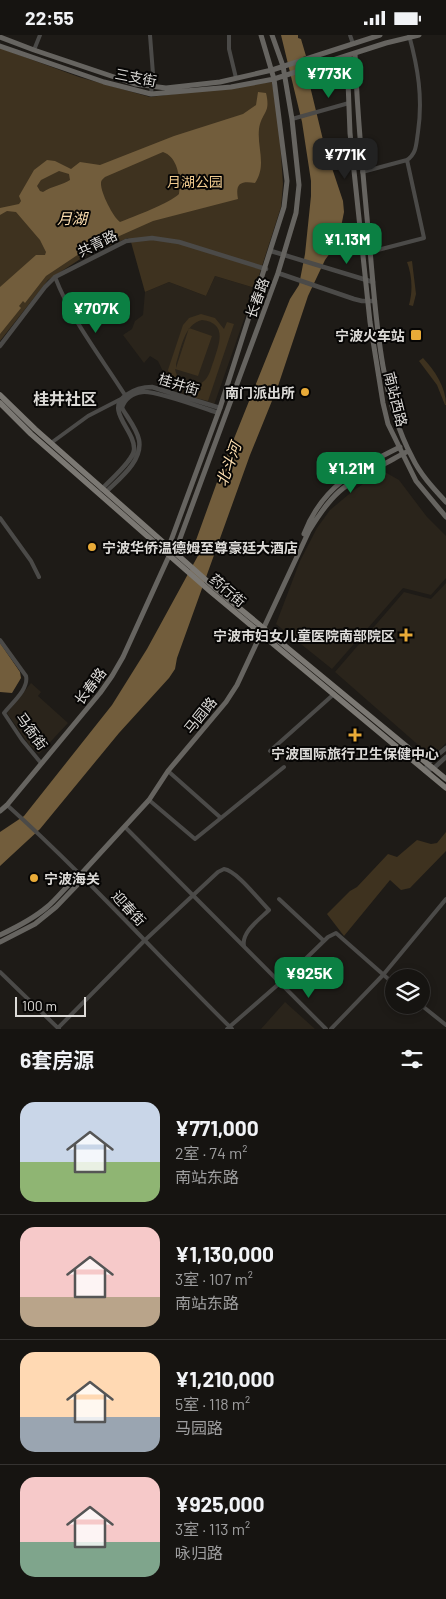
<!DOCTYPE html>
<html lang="zh">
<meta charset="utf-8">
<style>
:root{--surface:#161411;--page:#1f1d1a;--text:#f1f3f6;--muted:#9e9e9f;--line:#353331;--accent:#0b8043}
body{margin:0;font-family:Barlow,"Noto Sans SC",sans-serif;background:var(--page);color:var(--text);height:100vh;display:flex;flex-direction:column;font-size:19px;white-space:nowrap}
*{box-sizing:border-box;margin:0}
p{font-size:16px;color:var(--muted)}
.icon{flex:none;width:28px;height:28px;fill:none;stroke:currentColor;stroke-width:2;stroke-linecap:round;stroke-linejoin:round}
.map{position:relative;height:994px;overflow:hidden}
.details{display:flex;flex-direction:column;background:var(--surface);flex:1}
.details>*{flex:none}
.controls{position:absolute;left:385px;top:934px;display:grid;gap:10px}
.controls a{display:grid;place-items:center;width:45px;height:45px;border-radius:50%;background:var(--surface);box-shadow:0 2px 8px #0003,0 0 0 1px var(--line);font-size:25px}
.scale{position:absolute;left:15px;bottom:12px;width:71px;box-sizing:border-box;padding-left:5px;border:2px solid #dddbd8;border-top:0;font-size:14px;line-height:18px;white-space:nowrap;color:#dddbd8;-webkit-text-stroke:4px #070605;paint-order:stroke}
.price{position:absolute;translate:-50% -42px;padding:0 11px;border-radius:10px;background:var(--accent);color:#fff;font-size:16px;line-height:32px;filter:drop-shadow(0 1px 2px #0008)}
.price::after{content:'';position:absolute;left:50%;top:30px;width:15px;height:11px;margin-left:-8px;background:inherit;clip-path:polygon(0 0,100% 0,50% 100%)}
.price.on{background:#222;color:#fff}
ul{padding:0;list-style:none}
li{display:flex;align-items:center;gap:15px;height:125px;padding:0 20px}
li+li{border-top:1px solid var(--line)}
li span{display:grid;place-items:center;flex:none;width:140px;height:100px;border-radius:15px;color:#555}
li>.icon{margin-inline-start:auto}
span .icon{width:60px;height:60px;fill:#fffc;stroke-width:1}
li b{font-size:21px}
h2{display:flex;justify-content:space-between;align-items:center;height:60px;padding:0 20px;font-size:21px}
.status{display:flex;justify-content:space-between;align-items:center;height:35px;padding:0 25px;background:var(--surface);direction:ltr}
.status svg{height:14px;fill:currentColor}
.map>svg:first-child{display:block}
.built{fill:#2a241b}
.green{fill:#3e321f;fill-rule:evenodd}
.water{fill:#725d3c;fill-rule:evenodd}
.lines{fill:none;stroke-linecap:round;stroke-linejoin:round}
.minor{stroke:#4b4a48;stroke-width:4}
.tertiary{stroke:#4b4a48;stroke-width:4.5}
.secondary{stroke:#666460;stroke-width:5}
.primary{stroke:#7b7873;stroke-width:5.5}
.poi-dot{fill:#e9ab38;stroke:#070605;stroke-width:2}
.labels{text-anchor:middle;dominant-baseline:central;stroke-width:4;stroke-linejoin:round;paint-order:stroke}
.street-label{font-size:14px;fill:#dddbd8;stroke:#070605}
.park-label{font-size:14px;fill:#efca8f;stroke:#070605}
.poi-label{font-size:14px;font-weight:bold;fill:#dddbd8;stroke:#070605;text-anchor:end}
.water-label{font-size:15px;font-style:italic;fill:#fddfb0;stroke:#070605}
.quarter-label{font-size:16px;font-weight:bold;fill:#dddbd8;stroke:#070605}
</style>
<div class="status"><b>22:55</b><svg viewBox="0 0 49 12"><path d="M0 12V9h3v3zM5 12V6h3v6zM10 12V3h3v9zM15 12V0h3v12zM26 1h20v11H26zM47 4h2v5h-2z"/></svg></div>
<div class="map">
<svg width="446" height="994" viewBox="0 0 446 994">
<rect width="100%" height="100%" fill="#1e1b17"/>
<path class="built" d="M215,241L255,253L214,370L180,359L166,343L158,326L150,321L144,328L123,300L132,294L135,286L143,280L145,257L169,247L206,261Z
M383,436L399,445L427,482L446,501V543L431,560L403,553L332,634L276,589L300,526L317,493L330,475L354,455Z
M446,548V708L432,722L335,637L404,557L431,564Z
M31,648L41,657L38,661L68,688L39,719L30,711L7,678Z
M285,967L315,994H261Z"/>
<path class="green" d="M0,13L79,42L150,62L272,47L279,92L283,149L281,172L255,253L215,241L206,261L169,247L145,257L131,207L128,203L88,219L48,245L0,306Z
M412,226L416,259L413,271L409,270C413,256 412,240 407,227Z
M201,279L215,283L224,294L227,287L234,289L208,366L192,362L194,357L187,356L178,352L170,342L168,335L183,290L189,283ZM202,285C228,288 219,309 214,325C211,332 210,341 204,346C192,357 177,347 175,334L198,341L212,301L189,293L176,333V329C181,314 184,289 202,285Z
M423,323C435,336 446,352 446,370H445L437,350L419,326Z
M446,797V816L410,853L401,855L390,845L344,901L327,879L350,856L357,852L388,819L397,822L417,805L431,809L437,808Z"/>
<path class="water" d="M281,0H298V3L301,4L306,21L303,22L324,109L343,166L344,177L338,207L325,225L308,261L278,351L250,420L177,623L175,634L169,643L119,698L40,794L0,831V797L24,781L112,670L147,614L200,517L195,508L221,436L290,264L299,250L305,219L311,161V146L302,87Z
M258,57L266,58C271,79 262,76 259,94C257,113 267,130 255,148C241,146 235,148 238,164L153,186L79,219L46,241L25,268L23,266L19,271L21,273L0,299V252L36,220H45L46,217L40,205L16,177L7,176L0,180V173L19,169L21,166L19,161L34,135L47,125L55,126L71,134L80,127L100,130L174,101L243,79L256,70ZM163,117C178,122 181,144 179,159C170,168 133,182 120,187C113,182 101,158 101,149C101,145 102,145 105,142ZM59,136L69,139L70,145C62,150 52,151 43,157L40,156L37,151L41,145Z
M0,608L20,637L21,643L12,658L0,657Z"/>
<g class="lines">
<path class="minor" d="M150,0L153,39L151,59
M229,0V14L236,43
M350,0L353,9
M34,15L40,0
M292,84L349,68
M407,125C417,118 416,109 418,97C423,63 418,33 409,0
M362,137L407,125L424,203L370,217
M55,242C72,286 101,322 125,360
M51,408L88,381L121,364
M0,483L31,526L39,542
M0,605L26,641C29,654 12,668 4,678L22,705L41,728
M270,716L334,659
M168,736L221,783L284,732
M149,765L195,804L221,783
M7,770C86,841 157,920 232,994
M125,792L326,994
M279,864L324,906
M0,937L59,994
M421,970L446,990
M58,993L144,906L218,837L224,834C237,836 258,864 269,875C260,884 241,897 244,911
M227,994L289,940L328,902L336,898L394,949
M331,994L383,940L446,864"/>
<path class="tertiary" d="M271,216L373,247
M278,238L354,264L362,266H375
M0,311L45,252L55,242L126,206L152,203L179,207L266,234
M102,454C110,445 133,426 134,415C136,396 104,375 126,360C135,354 142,352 152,352L220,373
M106,457C119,444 143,426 139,405C137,394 127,382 122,373C124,364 133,358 142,357C155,355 203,373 218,378
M446,713L428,728L425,736L434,733L446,722"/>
<path class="secondary" d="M0,2L34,15L135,49L166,53L220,47L272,35L380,0
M0,11L104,47L151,59L231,52L274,44L386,8L419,0
M355,18C357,84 364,149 370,215C376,281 380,362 412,422C420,439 433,453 446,467
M347,21L350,98L370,287L383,368L388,389L416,446L446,482
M304,499C322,451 358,433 400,412
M171,519L175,517L278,238L296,178L299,150L292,84L283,31L272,0
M0,776L7,770L100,658L112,641L123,622L169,521V511L220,373L284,172L287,146L274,44L261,0
M0,900C17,892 33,884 47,872C59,862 68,848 81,839L149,765L168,736L226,667L237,650L309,496C332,458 343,450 382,430C391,426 399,420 409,416
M0,907L35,889L56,872L80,847L81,839"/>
<path class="primary" d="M0,360L35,394L215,553L446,744
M0,368L31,399L211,557L446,753"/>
</g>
<g class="poi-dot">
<rect x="410" y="294" width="12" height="12" rx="2.5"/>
<circle cx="305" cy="357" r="5"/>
<circle cx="92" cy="512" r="5"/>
<path d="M403.5 592.5h5v5h5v5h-5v5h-5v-5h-5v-5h5z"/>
<path d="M352.5 692.5h5v5h5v5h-5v5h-5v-5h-5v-5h5z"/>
<circle cx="34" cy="843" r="5"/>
</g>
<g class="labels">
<g class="street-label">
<text transform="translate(136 42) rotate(11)">三支街</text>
<text transform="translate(97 208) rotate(-26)">共青路</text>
<text transform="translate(257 263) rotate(-70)">长春路</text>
<text transform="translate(179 349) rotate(17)">桂井街</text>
<text transform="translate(396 364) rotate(76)">南站西路</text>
<text transform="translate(228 555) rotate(40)">药行街</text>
<text transform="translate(90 651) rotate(-53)">长春路</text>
<text transform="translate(200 680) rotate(-51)">马园路</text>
<text transform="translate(32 696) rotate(54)">马衙街</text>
<text transform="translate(129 873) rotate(47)">迎春街</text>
</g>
<g class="park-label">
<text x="195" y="146">月湖公园</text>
</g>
<g class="poi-label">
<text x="405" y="300">宁波火车站</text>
<text x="295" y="357">南门派出所</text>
<text x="102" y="512" text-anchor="start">宁波华侨温德姆至尊豪廷大酒店</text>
<text x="395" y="600">宁波市妇女儿童医院南部院区</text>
<text x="355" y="718" text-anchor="middle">宁波国际旅行卫生保健中心</text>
<text x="44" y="843" text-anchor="start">宁波海关</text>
</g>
<g class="water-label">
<text x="72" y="183">月湖</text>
<text transform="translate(228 429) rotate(-70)">北斗河</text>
</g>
<g class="quarter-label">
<text x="65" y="363">桂井社区</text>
</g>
</g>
</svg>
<div class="controls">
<a><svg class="icon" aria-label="layers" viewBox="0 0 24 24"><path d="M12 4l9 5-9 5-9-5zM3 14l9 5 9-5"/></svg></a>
</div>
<div class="scale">100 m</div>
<b class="price" style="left:329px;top:64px">¥773K</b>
<b class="price on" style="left:345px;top:145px">¥771K</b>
<b class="price" style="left:347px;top:230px">¥1.13M</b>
<b class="price" style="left:96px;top:299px">¥707K</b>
<b class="price" style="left:351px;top:459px">¥1.21M</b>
<b class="price" style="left:309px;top:964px">¥925K</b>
</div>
<section class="details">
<h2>6套房源<svg class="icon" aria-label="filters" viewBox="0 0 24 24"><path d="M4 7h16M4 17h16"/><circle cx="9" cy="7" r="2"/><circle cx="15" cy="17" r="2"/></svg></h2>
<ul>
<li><span style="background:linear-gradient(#c9d6e8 60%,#8fb573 0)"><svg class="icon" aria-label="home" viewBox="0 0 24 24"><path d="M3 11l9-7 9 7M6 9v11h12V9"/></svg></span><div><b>¥771,000</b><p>2室 · 74 m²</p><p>南站东路</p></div></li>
<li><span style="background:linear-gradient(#f6c9c9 70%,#b9a48a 0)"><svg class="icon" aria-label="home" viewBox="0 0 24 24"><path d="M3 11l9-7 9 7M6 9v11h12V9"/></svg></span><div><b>¥1,130,000</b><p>3室 · 107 m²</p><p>南站东路</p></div></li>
<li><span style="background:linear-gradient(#ffd9b3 65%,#9aa5b1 0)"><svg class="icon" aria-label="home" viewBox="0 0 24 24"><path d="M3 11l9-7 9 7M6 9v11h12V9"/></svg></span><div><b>¥1,210,000</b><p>5室 · 118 m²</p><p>马园路</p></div></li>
<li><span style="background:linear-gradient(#f6c9c9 65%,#7fa58c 0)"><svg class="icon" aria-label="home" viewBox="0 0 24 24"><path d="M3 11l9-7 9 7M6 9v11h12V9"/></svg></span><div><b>¥925,000</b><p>3室 · 113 m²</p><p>咏归路</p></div></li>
</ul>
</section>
